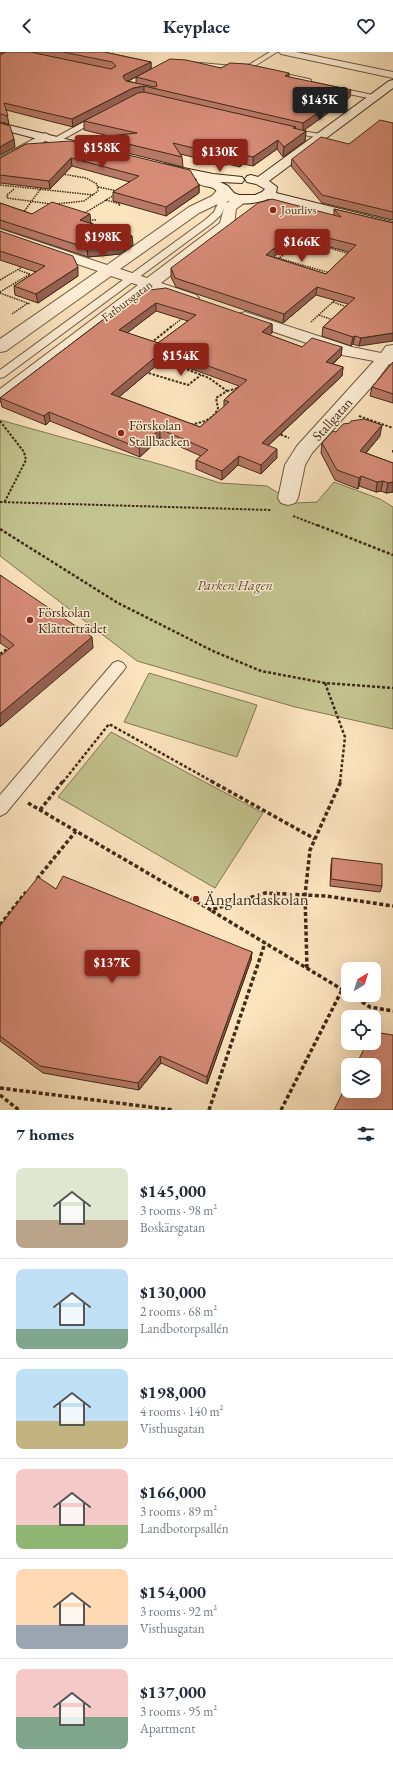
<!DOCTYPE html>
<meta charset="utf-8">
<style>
:root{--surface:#fff;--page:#f2f2f3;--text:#1f2937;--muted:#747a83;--line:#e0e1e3;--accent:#8f2418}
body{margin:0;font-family:"EB Garamond",serif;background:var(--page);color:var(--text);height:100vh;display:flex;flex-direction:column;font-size:15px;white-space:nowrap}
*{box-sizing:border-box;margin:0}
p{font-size:13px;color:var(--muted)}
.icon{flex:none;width:22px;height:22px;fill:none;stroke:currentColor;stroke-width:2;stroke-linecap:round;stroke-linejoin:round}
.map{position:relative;height:1058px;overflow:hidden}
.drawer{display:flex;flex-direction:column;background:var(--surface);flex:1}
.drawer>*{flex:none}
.needle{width:26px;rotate:38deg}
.controls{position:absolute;left:341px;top:910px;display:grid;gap:8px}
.controls a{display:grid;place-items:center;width:40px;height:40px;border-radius:8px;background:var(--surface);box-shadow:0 4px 16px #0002;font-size:20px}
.price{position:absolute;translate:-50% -34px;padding:0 9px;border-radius:4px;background:var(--accent);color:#fff;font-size:13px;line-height:26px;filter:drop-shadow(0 1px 2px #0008)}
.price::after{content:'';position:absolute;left:50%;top:24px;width:12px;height:9px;margin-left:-6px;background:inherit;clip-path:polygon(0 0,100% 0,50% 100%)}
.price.current{background:#222;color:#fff}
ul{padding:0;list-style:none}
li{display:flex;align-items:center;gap:12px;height:100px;padding:0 16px}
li+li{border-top:1px solid var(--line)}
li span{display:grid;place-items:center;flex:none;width:112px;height:80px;border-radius:8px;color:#555}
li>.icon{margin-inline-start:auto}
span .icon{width:48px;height:48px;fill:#fffc;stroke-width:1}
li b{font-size:17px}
h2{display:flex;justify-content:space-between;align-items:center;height:48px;padding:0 16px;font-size:17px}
header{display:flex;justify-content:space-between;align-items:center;height:52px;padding:0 16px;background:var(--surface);font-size:18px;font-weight:700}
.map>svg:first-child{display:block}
.green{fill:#c3c38f;stroke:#827754}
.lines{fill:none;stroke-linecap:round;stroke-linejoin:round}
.lane-casing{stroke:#705942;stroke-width:2}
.street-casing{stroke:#705942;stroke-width:2}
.secondary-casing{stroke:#412b18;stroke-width:2}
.path-far3{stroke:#412b18;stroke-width:1.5;stroke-dasharray:1.5 1;stroke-linecap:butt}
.path-far2{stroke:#412b18;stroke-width:2;stroke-dasharray:2.5 1.5;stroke-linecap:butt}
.path-far1{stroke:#412b18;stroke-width:2.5;stroke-dasharray:3 2;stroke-linecap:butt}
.path{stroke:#412b18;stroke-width:3.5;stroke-dasharray:4 2.5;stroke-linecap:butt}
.lane{fill:#fdedd5;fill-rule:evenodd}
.street{fill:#fdedd5;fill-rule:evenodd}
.secondary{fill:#fdedd5;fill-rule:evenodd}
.wall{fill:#b87866;stroke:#412b18;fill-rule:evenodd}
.shaded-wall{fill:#966153;stroke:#412b18}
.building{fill:#d68b77;stroke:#412b18;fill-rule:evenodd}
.poi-dot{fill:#8f2418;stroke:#fdedd5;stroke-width:1.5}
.labels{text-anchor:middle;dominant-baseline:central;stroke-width:3;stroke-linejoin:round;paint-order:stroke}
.far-poi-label{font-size:12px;fill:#412b18;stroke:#fdedd5;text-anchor:start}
.far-street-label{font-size:12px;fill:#412b18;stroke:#fdedd5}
.street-label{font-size:14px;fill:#412b18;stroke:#fdedd5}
.poi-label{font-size:14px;fill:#412b18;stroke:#fdedd5;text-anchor:start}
.park-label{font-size:14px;font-style:italic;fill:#625136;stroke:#fdedd5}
.near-poi-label{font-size:17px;fill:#412b18;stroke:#fdedd5;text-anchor:start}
</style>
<header><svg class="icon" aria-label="back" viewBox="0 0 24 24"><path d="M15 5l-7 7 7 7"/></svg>Keyplace<svg class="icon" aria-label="heart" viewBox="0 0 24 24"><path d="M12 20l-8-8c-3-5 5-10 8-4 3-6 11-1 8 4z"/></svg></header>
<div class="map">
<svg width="393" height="1058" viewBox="0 0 393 1058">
<rect width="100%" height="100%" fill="#fce4bf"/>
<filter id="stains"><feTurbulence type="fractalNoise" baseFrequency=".005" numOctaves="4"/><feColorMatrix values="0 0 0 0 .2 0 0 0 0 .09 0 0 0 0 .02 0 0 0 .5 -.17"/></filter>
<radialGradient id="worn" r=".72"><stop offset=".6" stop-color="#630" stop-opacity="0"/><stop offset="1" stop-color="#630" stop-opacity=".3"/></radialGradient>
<path class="green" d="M0,368L166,414L220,431L267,434L294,451L317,450L334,430L380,447L393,455V677L295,655L137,609L0,504Z
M149,621L257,653L237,705L124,670Z
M111,680L263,761L215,836L58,745Z"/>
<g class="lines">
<defs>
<path id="lane" d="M270,0H277L253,15L309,27L311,28V30L373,43L376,45L373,47L305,33L303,32V30L244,16L189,14L186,12L189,10L245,15Z
M150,18L155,19L132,33L144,37V39L127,35L125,32L126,31Z
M98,62L105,64L58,90H55L51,88Z
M285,76L320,82L324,84L320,86L288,80H285Z
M227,142H230L234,144L227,150L221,163L211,172L4,325L0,326V318L205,168L214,160L220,147Z
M118,609L123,611L126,615L123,619L6,761L0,764V743L113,611Z"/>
<path id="street" d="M279,0H296L393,20V26L281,2Z
M45,81L49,83L51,85L49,87L0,114V105Z
M224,135L229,136L230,139L222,150L199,161L120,217L147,226L220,171L225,152L237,144H247L249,147L236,157L234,173L232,176L161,231L196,243L199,246L196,249L191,251L186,249L151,238L6,349L0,350V337L138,233L111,224L6,299L0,300V287L98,219L0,186V177L107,213L189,155L212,144L219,136Z
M245,260L352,295L381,301L386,294L393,293V313L389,312L375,331L312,401L305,413L298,446L295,451L288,453L281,451L278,446L285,413L297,394L374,309L342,303L239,268L237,265L239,262Z"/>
<path id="secondary" d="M393,28V36L269,129L277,135L276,141L393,170V178L268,147C255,152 237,154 225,147C220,144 218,139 213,136C207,134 199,134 196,129L197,127L160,119L158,116L160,113L164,112L213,122L242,125L244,128L242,131L220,130L228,134L234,141L239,143H255L262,140L265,137L256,132L247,130L245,127L247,124L251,123L258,125L389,29Z
M0,71L94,94L96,97L94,100L90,101L0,77Z"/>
</defs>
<use href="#lane" class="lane-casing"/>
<use href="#street" class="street-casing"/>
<use href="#secondary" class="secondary-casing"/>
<path class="path-far3" d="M0,133L94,143
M98,135L117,139
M14,137L7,143V146L51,152
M106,148L120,152L119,154
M56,152L84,149L98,139L97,132L86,126L62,122
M23,161L42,135
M83,162L116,142
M87,168H96
M301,188L350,202
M271,204L330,221
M276,209L301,188
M0,228L24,214
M0,240L30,222L18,218
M0,241L30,252
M333,250L347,255
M12,262L28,251
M319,263L333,268
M311,270L337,246
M171,275L184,265"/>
<path class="path-far2" d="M151,291L172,274
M161,307L209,326L227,339L216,346L218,356C214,368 200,371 189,373
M145,320L188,333L201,323
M227,339L238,336
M359,364L393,376
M0,369L24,400L26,408L4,451
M277,381L289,386
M393,398V401
M0,450L271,458
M293,464L319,474"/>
<path class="path-far1" d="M317,473L393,503
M0,477L118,551L213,599L261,619L325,631L393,636
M0,602L10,595
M325,631L345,685L340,730
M63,730L109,672L213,730"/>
<path class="path" d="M211,729L315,787
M28,751L211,858L265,841L326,844L393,854
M40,758L63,729
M37,827L76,779
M212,859L348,941
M0,873L26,840
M307,916L305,843L310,798L341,729
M351,943L370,955L393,959
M0,1036L173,1058
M0,1043L19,1058
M209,1058L265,891
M281,1058L342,938"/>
<use href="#lane" class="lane"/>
<use href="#street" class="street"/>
<use href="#secondary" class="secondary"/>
</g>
<path class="wall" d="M0,0H104L151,10V17L127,29L136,31V25L221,16L289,25L350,45L303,79H306L305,89L283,105L277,97L253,114L243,112L240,115L228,112L226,113L180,102L182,105L183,115L100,94L99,85L109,84L84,78V69L73,75L6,58L9,72L0,70Z
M393,71V168L322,151L291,114L292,107L349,92Z
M26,92L199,133V141L166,164L113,149V140L130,130L72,114L50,137L0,131V106Z
M0,151L32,162L91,171L133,193L120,202L88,205L0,176Z
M334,157L393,171L359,294L353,292L351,294L322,284L323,275L348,252L316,243L283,271L176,235L171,225V216L334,163ZM295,186L349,200L326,222L273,205Z
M0,179L78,224L38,251L15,243L14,234L36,220L0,208Z
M141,239L272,272V281L269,283L302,295H342L341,304L333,312L343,315L342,324L268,394L277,406L261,422L238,413L222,428L196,417V408L201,404L160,386L140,405L50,369L46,373L2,355L0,346ZM156,259L188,269L158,291L127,281ZM164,307L239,334L224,348V355L200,375L119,345Z
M393,310V351L370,344L372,335Z
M336,380L380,384L366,401L393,411V440L386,441L381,439L376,440L359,434L358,437L335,428L321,401L322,391Z
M0,523L93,596L9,597L0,591Z
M332,806L382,834L380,840L330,834L331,813Z
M56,837L252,900L251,908L207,1032L161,1011L139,1038L43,1021L0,989V874Z"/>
<path class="shaded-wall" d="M0,0H6L0,3Z
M151,10V17L124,31L123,25L124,23Z
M289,21V29L285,24Z
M144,34V42L84,69L73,75L72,67L133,36Z
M351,38L350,45L303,79V71Z
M306,79L305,89L283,105L284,95Z
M14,87L15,95L0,103V95Z
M278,88L277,97L253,114V105Z
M228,102V112L226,113V104Z
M244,103L243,112L240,115V105Z
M71,106L72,114L50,137L49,129Z
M199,133V141L166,164V155Z
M90,162L91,171L81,177L80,168Z
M296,178L295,186L266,212V203Z
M132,184L133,193L120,202L88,205L87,196Z
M78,215V224L38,251L36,242Z
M317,235L316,243L283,271L284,262Z
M156,251V259L119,287V278Z
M272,272V281L262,289V280Z
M393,281V289L359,294L361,286Z
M355,284L353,292L351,294L353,285Z
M342,295L341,304L325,318L326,310Z
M164,298V307L112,351L111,342Z
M343,315L342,324L261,400L262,391Z
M49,360L50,369L46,373L44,364Z
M382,373L380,384L359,409L360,399Z
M160,377V386L140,405L139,396Z
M277,397V406L261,422V413Z
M239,404L238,413L222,428V419Z
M361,424L359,434L358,437L359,426Z
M383,429L381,439L376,440L377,430Z
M393,430V440L386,441L388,431Z
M92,585L93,596L0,675V662Z
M252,900L251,908L207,1032V1025Z
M160,1004L161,1011L139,1038L138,1031Z"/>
<path class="building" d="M6,0H30L111,17L116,14L112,10L63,0H104L151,10L124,23L123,25L126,29L155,35L157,34L156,30L136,25L170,7L186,8L221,16L230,11L247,12L289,21L285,24L351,38L303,71L144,34L133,36L72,67L4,51L8,64L0,62V3Z
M144,40L296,75L293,76L306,79L284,95L278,88L253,105L244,103L240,105L228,102L226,104L173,91L182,105L99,85L137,81L84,69L138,41Z
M380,68L393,71V160L322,143L292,107L321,85L349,92Z
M0,71L10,74L14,87L0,95Z
M71,89L190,118L199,133L166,155L113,140L139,124L71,106L49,129L0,123V106L26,92Z
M272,147L341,165L334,157L393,171V281L361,286L355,284L353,285L323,275L355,246L317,235L284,262L175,226L171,216L258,151ZM296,178L356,193L326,222L266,203Z
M52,150L90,162L80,168L132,184L120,193L87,196L0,168V151L32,162Z
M0,179L73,204L78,215L36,242L14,234L45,214L0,199Z
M166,236L272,272L262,280L302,295L312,286L342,295L326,310L343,315L262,391L277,397L261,413L239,404L222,419L196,408L208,398L160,377L139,396L49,360L44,364L0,346L141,239ZM156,251L196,263L158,291L119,278ZM164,298L247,328L224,348L229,350L200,375L111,342Z
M393,310V342L372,335Z
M364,367L382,373L360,399L393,411V430L388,431L383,429L377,430L361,424L359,426L337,418L322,391L333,379L336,380L343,372L350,371L351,369Z
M0,523L92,585L0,662V604L14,593L0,582Z
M332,806L382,812V834L331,827Z
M63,824L252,900L207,1025L160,1004L138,1031L40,1014L0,984V874L38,825L56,837Z
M374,980L393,983V1058H334L348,1030V1039H374V1013H356L367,991H374Z"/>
<g class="poi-dot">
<circle cx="273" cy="158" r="4"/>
<circle cx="121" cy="381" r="4"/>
<circle cx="30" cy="568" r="4"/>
<circle cx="196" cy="847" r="4"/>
</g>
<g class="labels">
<g class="far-poi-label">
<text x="281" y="158">Jourlivs</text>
</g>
<g class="far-street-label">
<text transform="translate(127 249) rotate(-37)">Fatbursgatan</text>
</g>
<g class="street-label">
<text transform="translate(332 367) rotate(-48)">Stallgatan</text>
</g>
<g class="poi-label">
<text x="129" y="373">Förskolan<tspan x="129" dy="16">Stallbacken</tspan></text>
<text x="38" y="560">Förskolan<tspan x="38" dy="16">Klätterträdet</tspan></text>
</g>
<g class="park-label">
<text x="235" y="533">Parken Hagen</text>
</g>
<g class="near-poi-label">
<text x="204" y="847">Änglandaskolan</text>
</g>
</g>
<rect width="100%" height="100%" filter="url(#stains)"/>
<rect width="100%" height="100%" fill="url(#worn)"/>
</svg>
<div class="controls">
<a><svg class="needle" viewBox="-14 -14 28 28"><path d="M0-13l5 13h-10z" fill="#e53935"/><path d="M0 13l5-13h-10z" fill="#747a83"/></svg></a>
<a><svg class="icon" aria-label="locate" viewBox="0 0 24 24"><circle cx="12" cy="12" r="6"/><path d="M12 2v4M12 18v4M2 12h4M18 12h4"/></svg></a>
<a><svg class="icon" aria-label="layers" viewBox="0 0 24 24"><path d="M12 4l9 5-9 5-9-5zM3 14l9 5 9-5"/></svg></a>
</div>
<b class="price current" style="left:320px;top:69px">$145K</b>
<b class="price" style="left:102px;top:117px">$158K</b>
<b class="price" style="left:220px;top:121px">$130K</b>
<b class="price" style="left:103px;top:206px">$198K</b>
<b class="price" style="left:302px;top:211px">$166K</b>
<b class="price" style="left:181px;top:325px">$154K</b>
<b class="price" style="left:112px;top:932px">$137K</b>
</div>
<section class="drawer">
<h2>7 homes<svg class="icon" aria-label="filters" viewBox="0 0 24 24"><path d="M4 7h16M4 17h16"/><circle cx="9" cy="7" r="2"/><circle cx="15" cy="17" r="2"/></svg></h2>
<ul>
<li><span style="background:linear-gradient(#dfe7d0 65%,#b9a48a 0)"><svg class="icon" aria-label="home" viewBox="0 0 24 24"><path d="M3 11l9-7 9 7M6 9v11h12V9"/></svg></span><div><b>$145,000</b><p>3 rooms · 98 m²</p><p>Boskärsgatan</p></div></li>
<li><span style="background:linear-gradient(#bfe0f5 75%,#7fa58c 0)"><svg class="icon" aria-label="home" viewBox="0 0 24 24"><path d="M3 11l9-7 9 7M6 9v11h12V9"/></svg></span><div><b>$130,000</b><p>2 rooms · 68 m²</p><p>Landbotorpsallén</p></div></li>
<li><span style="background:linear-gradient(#bfe0f5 65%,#c2b280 0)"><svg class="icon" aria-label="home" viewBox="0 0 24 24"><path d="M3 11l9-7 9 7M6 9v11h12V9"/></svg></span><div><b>$198,000</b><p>4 rooms · 140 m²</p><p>Visthusgatan</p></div></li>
<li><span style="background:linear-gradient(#f6c9c9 70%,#8fb573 0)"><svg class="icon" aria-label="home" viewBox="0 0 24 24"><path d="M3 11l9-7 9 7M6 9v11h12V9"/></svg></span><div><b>$166,000</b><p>3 rooms · 89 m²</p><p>Landbotorpsallén</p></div></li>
<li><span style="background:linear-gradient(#ffd9b3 70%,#9aa5b1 0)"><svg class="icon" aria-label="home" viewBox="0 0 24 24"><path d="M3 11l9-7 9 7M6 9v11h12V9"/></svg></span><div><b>$154,000</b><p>3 rooms · 92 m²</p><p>Visthusgatan</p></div></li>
<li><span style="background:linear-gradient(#f6c9c9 60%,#7fa58c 0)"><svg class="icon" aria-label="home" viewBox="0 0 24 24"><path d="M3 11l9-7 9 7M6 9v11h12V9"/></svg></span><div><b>$137,000</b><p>3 rooms · 95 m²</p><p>Apartment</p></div></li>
</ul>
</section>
